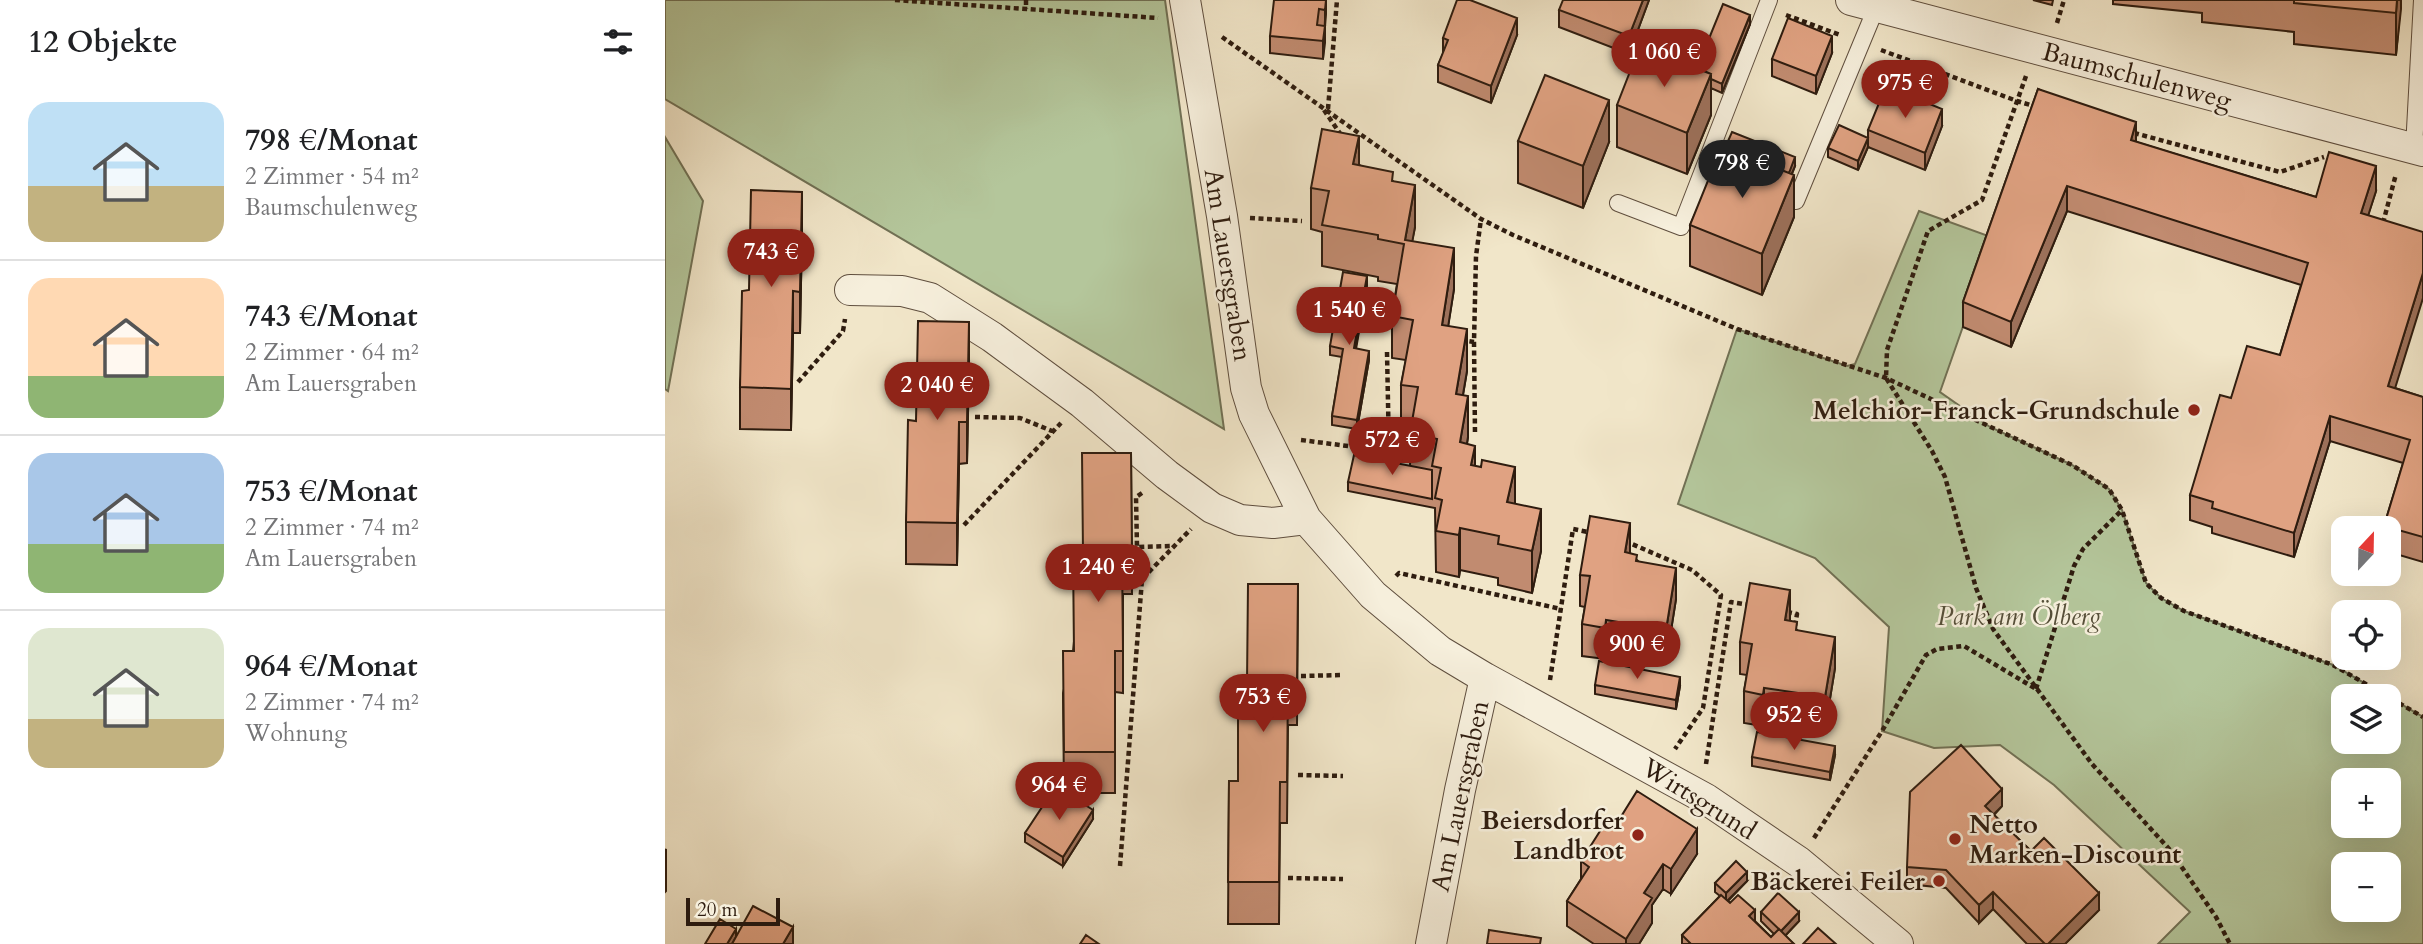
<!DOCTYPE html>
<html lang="de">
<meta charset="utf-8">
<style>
:root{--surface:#fff;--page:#f6f6f6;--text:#202124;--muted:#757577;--line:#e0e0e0;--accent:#8f2418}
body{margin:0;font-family:Cardo,serif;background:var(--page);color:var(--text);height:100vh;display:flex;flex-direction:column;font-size:26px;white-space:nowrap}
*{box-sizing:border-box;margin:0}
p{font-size:23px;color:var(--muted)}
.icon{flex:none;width:38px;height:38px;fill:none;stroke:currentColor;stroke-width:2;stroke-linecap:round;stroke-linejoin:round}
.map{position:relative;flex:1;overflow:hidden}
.details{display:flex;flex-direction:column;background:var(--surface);width:665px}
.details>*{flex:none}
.needle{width:46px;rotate:22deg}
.tools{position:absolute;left:1666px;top:516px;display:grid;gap:14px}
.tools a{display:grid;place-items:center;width:70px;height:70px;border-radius:14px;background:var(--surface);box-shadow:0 7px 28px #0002;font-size:35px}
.scale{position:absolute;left:21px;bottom:18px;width:94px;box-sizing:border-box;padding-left:7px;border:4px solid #2e1c0f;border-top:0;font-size:19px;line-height:24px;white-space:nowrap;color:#2e1c0f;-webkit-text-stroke:5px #f6efdc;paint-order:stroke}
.price{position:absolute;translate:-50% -60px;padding:0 16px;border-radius:24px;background:var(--accent);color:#fff;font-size:23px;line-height:46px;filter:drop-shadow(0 2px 4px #0008)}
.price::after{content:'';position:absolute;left:50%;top:42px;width:21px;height:16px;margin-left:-10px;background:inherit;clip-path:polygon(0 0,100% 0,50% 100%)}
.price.selected{background:#222;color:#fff}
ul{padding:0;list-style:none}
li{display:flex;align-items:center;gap:21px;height:175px;padding:0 28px}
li+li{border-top:2px solid var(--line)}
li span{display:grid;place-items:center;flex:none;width:196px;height:140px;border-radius:21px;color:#555}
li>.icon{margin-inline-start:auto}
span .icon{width:84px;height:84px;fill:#fffc;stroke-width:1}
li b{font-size:30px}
h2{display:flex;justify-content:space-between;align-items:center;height:84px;padding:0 28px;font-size:30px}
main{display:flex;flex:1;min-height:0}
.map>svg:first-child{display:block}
.green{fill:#b4c69b;stroke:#717155;stroke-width:2;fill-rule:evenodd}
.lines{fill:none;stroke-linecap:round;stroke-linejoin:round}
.service-casing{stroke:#5f4e3e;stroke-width:18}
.minor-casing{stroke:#5f4e3e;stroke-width:32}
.path{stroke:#2e1c0f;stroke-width:4.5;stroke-dasharray:5 3.5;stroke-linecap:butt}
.service{stroke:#f6efdc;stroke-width:16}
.minor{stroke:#f6efdc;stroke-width:30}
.wall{fill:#c18b70;stroke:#2e1c0f;stroke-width:2}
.shaded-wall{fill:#9d715b;stroke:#2e1c0f;stroke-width:2}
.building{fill:#e0a282;stroke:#2e1c0f;stroke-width:2}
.poi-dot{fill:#8f2418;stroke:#f6efdc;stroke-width:2.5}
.labels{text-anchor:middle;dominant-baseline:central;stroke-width:5;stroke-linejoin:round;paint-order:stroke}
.street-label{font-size:26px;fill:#2e1c0f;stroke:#f6efdc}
.poi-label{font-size:26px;font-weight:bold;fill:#2e1c0f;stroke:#f6efdc;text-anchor:end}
.park-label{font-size:26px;font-style:italic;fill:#564f39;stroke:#f6efdc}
</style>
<main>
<section class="details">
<h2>12 Objekte<svg class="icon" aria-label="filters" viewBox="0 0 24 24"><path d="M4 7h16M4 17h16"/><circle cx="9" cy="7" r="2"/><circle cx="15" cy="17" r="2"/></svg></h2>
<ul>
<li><span style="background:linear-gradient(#bfe0f5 60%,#c2b280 0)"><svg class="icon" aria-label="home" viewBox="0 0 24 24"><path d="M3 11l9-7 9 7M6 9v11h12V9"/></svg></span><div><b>798 €/Monat</b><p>2 Zimmer · 54 m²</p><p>Baumschulenweg</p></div></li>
<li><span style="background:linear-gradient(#ffd9b3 70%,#8fb573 0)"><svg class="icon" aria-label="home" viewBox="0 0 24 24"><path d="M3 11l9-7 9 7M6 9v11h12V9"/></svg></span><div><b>743 €/Monat</b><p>2 Zimmer · 64 m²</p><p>Am Lauersgraben</p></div></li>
<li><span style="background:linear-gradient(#a9c7e8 65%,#8fb573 0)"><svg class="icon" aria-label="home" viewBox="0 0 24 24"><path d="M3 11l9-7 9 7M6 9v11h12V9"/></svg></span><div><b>753 €/Monat</b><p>2 Zimmer · 74 m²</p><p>Am Lauersgraben</p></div></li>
<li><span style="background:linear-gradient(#dfe7d0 65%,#c2b280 0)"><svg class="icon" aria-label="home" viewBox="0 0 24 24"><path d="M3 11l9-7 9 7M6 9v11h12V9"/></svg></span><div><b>964 €/Monat</b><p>2 Zimmer · 74 m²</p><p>Wohnung</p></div></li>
</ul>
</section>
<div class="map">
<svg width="1758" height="944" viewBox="0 0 1758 944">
<rect width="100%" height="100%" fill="#f1e6c9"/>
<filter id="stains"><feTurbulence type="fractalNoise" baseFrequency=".00286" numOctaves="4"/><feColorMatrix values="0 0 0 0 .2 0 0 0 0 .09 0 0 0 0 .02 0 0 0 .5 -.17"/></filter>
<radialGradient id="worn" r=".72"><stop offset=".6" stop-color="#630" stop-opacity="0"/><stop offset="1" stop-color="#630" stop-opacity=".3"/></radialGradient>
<path class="green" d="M0,0H500L559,429L0,99Z
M0,137L38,201L3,391L0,389Z
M1254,211L1329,238L1275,392L1325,427L1407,465L1444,489L1457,510L1481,583L1496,598L1519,611L1668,665L1758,717V944H1493L1525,912L1389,785L1335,745L1269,748L1217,731L1224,627L1150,558L1013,504L1072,329L1182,366L1190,364ZM1678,696H1724V742H1678ZM1678,780H1724V826H1678ZM1678,864H1724V910H1678Z"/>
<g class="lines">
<defs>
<path id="service" d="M1749,148L1757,0
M1110,193L1131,201L1211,8
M953,203L1016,227L1104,0"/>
<path id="minor" d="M520,0L557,216L581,388L589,414L641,519L708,595L775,651L820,678L795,790L766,944
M1186,0L1758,151
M185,290L237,291L265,298L327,337L417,403L502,475L547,508L575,520L608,523L641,519
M820,678L1041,799L1134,862L1233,944"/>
</defs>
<use href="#service" class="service-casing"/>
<use href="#minor" class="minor-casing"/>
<path class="path" d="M230,0L493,18
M361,0V9
M1121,15L1175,35
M1392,23L1399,0
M557,37L816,219L848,235L1072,329L1221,378L1407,465L1444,489L1457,510L1481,583L1496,598L1519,611L1668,665L1758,717
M1216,50L1352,101L1372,107
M1361,76L1317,200L1263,231L1222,350L1221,378L1267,451L1280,477L1311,588L1328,629L1427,764L1505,850L1551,917L1565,944
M663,109L672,0
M659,110L676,135
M1469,133L1615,172L1659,157
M585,218L637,221
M1718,223L1731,174
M796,340L809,342L811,256L816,219
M809,342L810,434
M722,352L724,452
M133,382L178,331L180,319
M310,417L355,418L387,431
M636,440L737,453L744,440
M477,493L471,497L472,547L508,546
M299,525L396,423
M960,541L1027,570L1056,595L1038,708L1010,749
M731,576L734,573L896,609
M1122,612L1132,614L1130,626
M636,676L678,675
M885,680L908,529L928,533
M1371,689L1409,566L1418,549L1457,510
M1041,764L1066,602L1085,605
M633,775L678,776
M1149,838L1217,731L1261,655L1272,649L1299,646L1371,689
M455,866L477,579L526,529
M623,878L678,879"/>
<use href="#service" class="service"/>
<use href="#minor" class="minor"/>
</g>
<path class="wall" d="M661,0L658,59L605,53V36Z
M984,0L964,54L894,27V10Z
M1368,0H1388L1387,5Z
M1448,0H1736L1731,55L1629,44V32L1537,22V13L1448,4Z
M1085,24L1057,93L1046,88V115L1022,174L952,147V105L1032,68Z
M852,35L826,103L773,82V65L778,54V38Z
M1167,53L1151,94L1107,76V59Z
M1373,89L1471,142L1651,197L1711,191L1703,215L1730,388L1758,397V562L1724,552V528H1719V526L1738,463L1665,441L1629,557L1547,533V527L1525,520V495L1566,398L1615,355L1636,285L1402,211L1346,347L1298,327V302Z
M1277,126L1260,170L1203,147V130Z
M853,141L944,142L918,208L853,183Z
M1203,147L1193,170L1163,157V148Z
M1060,148L1130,166L1127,174L1129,217L1097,295L1025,266V225Z
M694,165L728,181L750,227L747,241L789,289L783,326L802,371L798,395L803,437L802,444L810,466L850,504L876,551L867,593L833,585V578L795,570L794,577L771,572L770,508L683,491V482L745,466L746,428L736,426V385L741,360L727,358V316L732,284L713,281V277L657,266V232L646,229V188Z
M137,233L135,333H128L126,430L75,429V387L84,290Z
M702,285L691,349L704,360L692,429L667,425V416L677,357L665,355V346Z
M304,363L302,463L294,464L292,565L241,564V522L251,421Z
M466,453L467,594H458V693L450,692V793H403L428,819L398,866L360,842V833L399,791L398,693L408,651L418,553Z
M965,553L1011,599L1001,662L941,652L940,659L917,656V624L920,607L915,606V575Z
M633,584L632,725H623L622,823H615L614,924H563L564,781H573L582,683Z
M1125,620L1132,630L1170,668L1160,729L1099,719L1098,726L1079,723V691L1082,675L1075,674V642Z
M930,685L1015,686L1011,709L930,694Z
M1170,755L1165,780L1087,766V757Z
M1337,806L1329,815L1366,851L1434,910L1400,944H1362L1328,909L1314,923L1281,888L1242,884V867Z
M952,823L1032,854L1006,894L998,889L987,905V923L974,944H929L902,926V901L916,879V861Z
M1082,881L1063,901L1090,921L1106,937L1109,934L1096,921V912L1134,921L1120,936L1129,944H1017V935L1055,896L1050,892V883Z"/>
<path class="shaded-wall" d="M661,0V14L660,27V10Z
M978,0H984L964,54V36Z
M1732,0H1736V9L1731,55V13Z
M1085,15V24L1057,93V84Z
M852,18V35L826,103V86Z
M660,26V43L658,59V41Z
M1167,36V53L1151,94V76Z
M1046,74V115L1022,174V133Z
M944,100V142L918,208V166Z
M1277,109V126L1260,170V153Z
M1471,122V147L1466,140Z
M694,136V177L688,164Z
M1203,138V147L1193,170V161Z
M1130,157V166L1122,185V176Z
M1711,166V191L1696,238V213Z
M1129,175V217L1097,295V254Z
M750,185V227L740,281V240Z
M1402,186V211L1346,347V322Z
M137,192V233L135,333V292Z
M789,248V289L777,366V325Z
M1758,273V298L1723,411V386Z
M702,276V285L689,357V348Z
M128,291V333L126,430V389Z
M304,322V363L302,463V422Z
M802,329V371L791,435V394Z
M704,351V360L692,429V420Z
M803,396V437L795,484V442Z
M1665,416V441L1629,557V533Z
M294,422V464L292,565V523Z
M810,446V488L806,465Z
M850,467V508L842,502Z
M876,509V551L867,593V551Z
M965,523V555L960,552Z
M795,528V570L794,577V535Z
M1011,568V599L1001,662V630Z
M1125,590V622L1120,620Z
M941,620V652L940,659V628Z
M1170,637V668L1160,729V697Z
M1015,677V686L1011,709V700Z
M1099,688V719L1098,726V695Z
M1170,746V755L1165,780V772Z
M1337,789V806L1320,823V806Z
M428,810V819L398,866V857Z
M1032,829V854L1006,894V869Z
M1,849V891L0,892V851Z
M998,864V889L987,905V923L974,944H961V939L979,893Z
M1082,872V881L1061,902V893Z
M1328,892V909L1314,923V905Z
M1434,893V910L1400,944H1383Z
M1090,910V928L1084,916Z
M1134,912V921L1116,940V931Z
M128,927V944H118Z
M71,929V937L67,944H62Z"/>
<path class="building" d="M609,0H661L660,10L654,9L652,25L660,26L658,41L605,36Z
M792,0H805L852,18L826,86L773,65L783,40L778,38Z
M898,0H978L964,36L894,10Z
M1629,0H1732L1731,13L1629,3Z
M1058,4L1085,15L1057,84L1046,79V74L1032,68Z
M1123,18L1167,36L1151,76L1107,59Z
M975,46L1046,74L1022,133L952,105Z
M880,75L944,100L918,166L853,141Z
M1221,86L1277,109L1260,153L1203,130Z
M1373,89L1471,122L1466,140L1651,197L1664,152L1711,166L1696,213L1758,232V273L1723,386L1758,397V537L1719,526L1745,440L1665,416L1629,533L1547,508L1548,502L1525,495L1555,395L1566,398L1582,346L1615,355L1643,263L1402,186L1346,322L1298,302Z
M1174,125L1203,138L1193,161L1163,148Z
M657,129L694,136L688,164L728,172L727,181L750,185L740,240L789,248L777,325L802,329L791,394L803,396L795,442L810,446L806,465L816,467L817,460L850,467L842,502L876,509L867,551L833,544L834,536L795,528L794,535L771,531L777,500L770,498L776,468L767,466L772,439L745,433L753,387L736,385L748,320L727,316L739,244L713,239V235L657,225L664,191L646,188Z
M1067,132L1130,157L1124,173L1060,148Z
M1057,146L1129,175L1097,254L1025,225Z
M86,190L137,192L135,292L128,291L126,389L75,387L77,291L84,290Z
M678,272L702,276L689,348L704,351L692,420L667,416L678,349L665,346Z
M253,321L304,322L302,422H294L292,523L241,522L243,420L251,421Z
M417,453H466L467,552L457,553L458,651H450V752H399L398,651H409L408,553H418Z
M689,455L767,470V499L683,482Z
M925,516L965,523L960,552L972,555L971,561L1011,568L1001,630L941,620L940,628L917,624L925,576L915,575Z
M1085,583L1125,590L1120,620L1132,622L1131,630L1170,637L1160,697L1099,688L1098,695L1079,691L1087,644L1075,642Z
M583,584H633L632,684H623L622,782H615L614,882H563L564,781H573V683H582Z
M934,661L1015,677L1011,700L930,685Z
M1092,732L1170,746L1165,772L1087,757Z
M1296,745L1337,789L1320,806L1366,851L1379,838L1434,893L1383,944H1380L1328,892L1314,905L1281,870L1242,867L1245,792Z
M391,786L428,810L398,857L360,833Z
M972,791L1032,829L1006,869L998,864L979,893L987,898L961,939L902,901L924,867L916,861L944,817L952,823Z
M1071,861L1082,872L1061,893L1050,883Z
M1113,893L1134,912L1116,931L1096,912Z
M1056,895L1065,903L1073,895L1090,910L1084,916L1106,937L1114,929L1129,944H1026L1017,935Z
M88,906L128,927L118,944H67Z
M55,919L71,929L62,944H40Z
M1153,928L1171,944H1138Z
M824,930L876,938L875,944H822Z
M421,935L434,944H415Z"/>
<g class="poi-dot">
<circle cx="1529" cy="410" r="7"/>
<circle cx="973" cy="835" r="7"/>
<circle cx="1290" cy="839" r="7"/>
<circle cx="1274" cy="881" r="7"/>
</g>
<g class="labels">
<g class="street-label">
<text transform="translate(1472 76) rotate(15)">Baumschulenweg</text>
<text transform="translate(563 265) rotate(81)">Am Lauersgraben</text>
<text transform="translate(795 796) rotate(-78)">Am Lauersgraben</text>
<text transform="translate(1034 799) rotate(32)">Wirtsgrund</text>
</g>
<g class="poi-label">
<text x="1515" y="410">Melchior-Franck-Grundschule</text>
<text x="959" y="820">Beiersdorfer<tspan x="959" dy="30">Landbrot</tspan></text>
<text x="1304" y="824" text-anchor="start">Netto<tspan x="1304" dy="30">Marken-Discount</tspan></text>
<text x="1260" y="881">Bäckerei Feiler</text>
</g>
<g class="park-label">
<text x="1354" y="616">Park am Ölberg</text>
</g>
</g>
<rect width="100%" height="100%" filter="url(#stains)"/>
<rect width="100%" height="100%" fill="url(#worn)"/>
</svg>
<div class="tools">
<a><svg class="needle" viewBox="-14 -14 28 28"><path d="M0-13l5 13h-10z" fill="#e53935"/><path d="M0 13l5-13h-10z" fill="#757577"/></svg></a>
<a><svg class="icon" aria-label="locate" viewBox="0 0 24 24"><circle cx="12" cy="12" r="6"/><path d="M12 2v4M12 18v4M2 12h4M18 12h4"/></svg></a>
<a><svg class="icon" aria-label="layers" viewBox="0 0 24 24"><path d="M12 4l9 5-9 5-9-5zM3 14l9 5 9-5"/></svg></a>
<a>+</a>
<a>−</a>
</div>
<div class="scale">20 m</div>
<b class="price" style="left:999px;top:89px">1 060 €</b>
<b class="price" style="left:1240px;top:120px">975 €</b>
<b class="price selected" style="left:1077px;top:200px">798 €</b>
<b class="price" style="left:106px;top:289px">743 €</b>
<b class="price" style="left:684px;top:347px">1 540 €</b>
<b class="price" style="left:272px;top:422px">2 040 €</b>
<b class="price" style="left:727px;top:477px">572 €</b>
<b class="price" style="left:433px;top:604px">1 240 €</b>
<b class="price" style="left:972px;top:681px">900 €</b>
<b class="price" style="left:598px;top:734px">753 €</b>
<b class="price" style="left:1129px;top:752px">952 €</b>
<b class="price" style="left:394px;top:822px">964 €</b>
</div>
</main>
